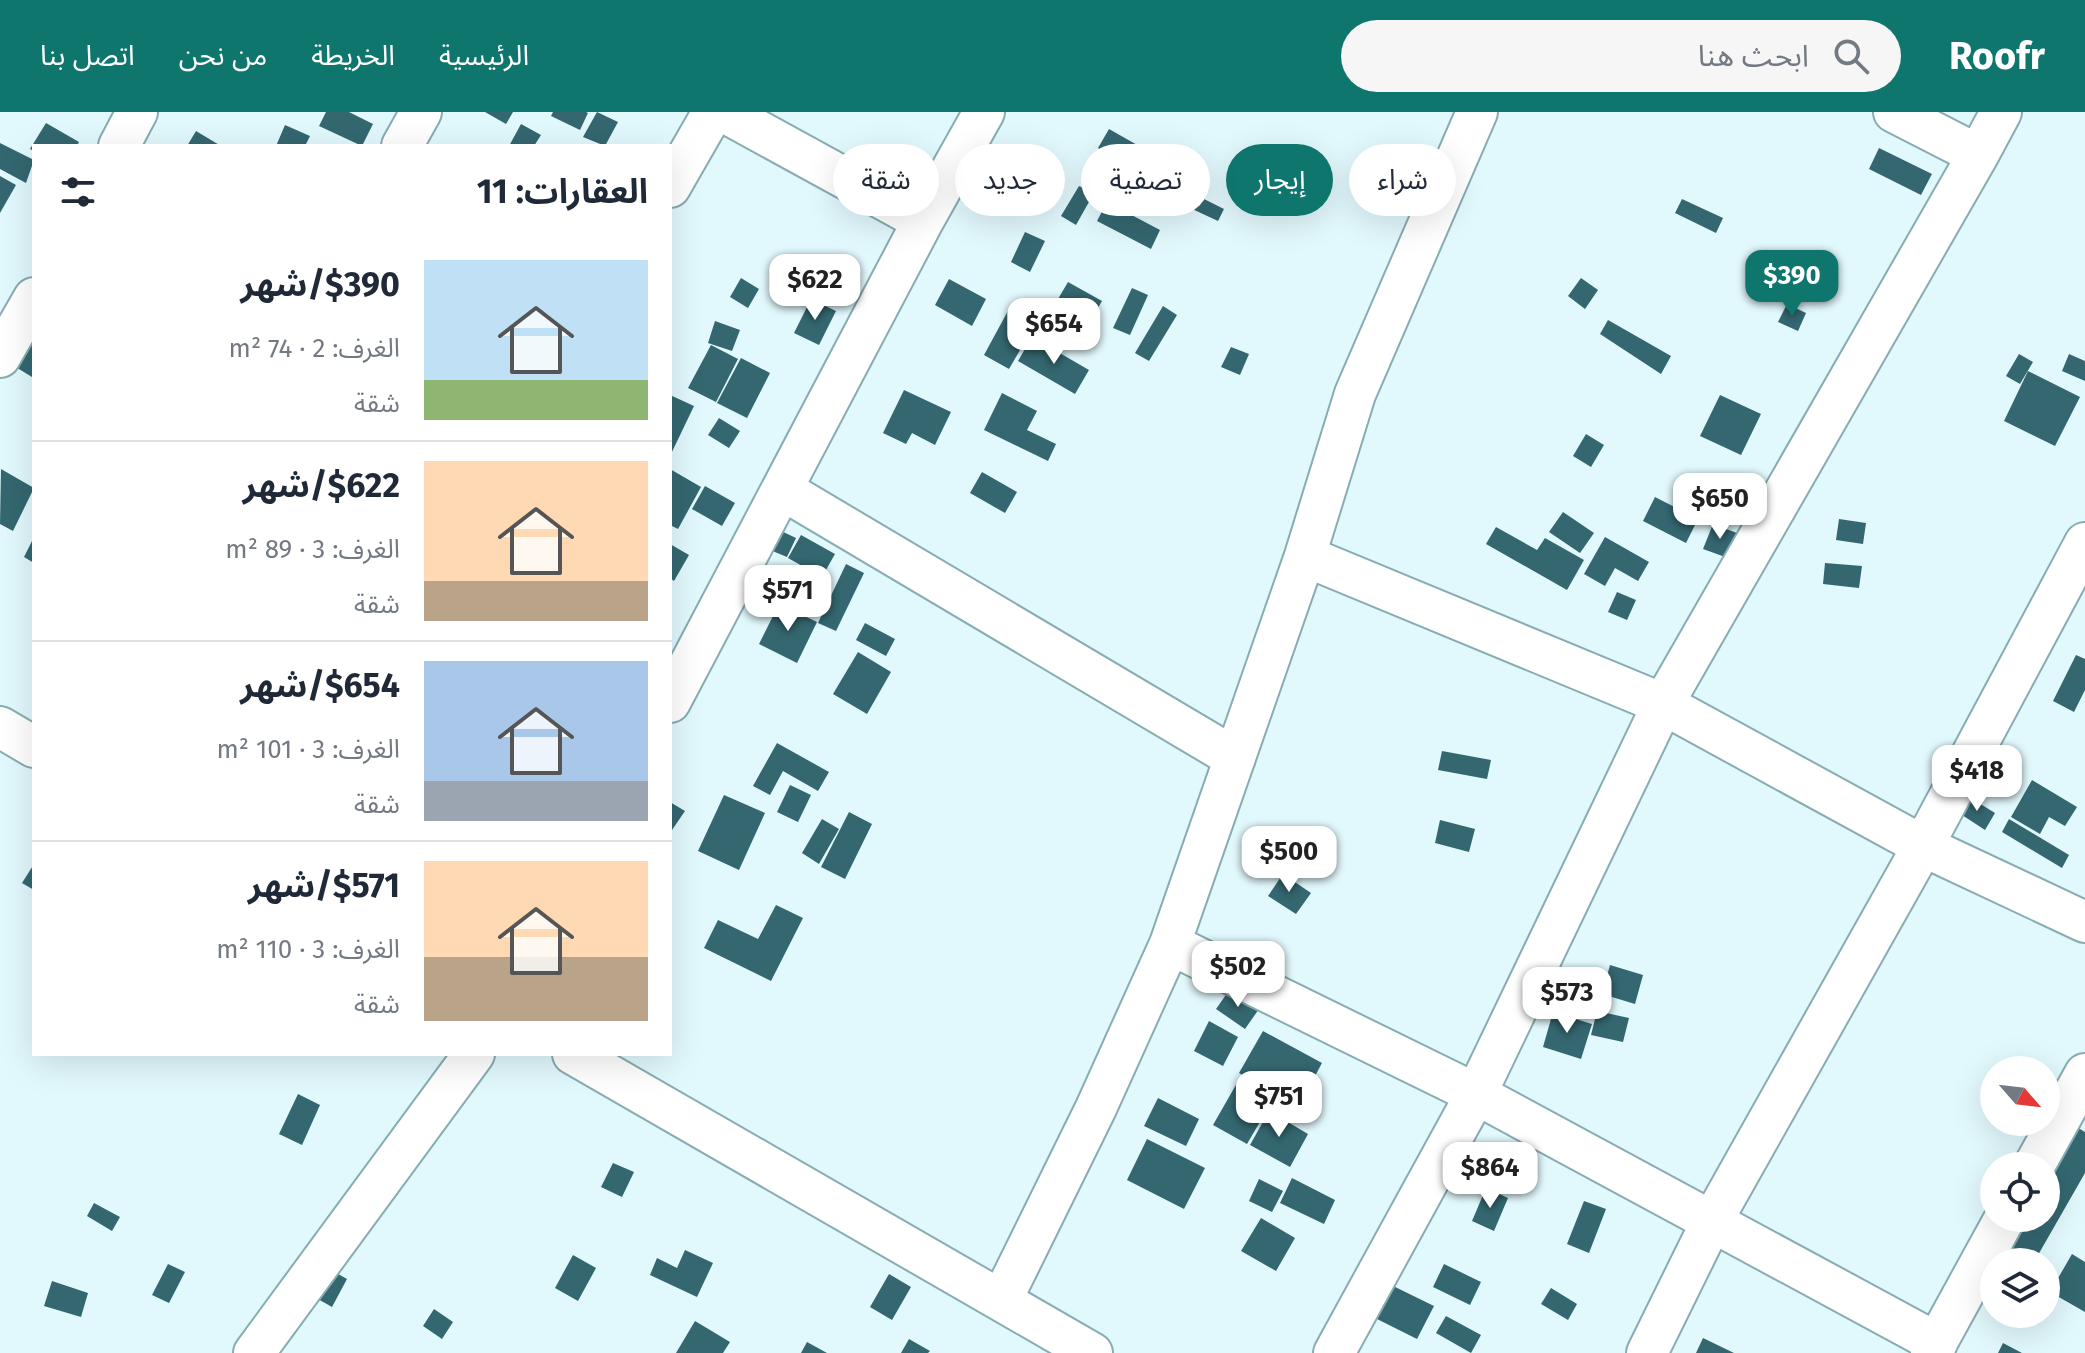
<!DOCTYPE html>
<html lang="ar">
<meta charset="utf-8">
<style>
:root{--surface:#fff;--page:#f6f6f7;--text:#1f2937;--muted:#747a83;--line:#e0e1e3;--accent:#0f766e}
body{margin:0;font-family:"Fira Sans","Noto Sans Arabic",sans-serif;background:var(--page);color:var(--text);direction:rtl;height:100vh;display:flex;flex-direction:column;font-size:30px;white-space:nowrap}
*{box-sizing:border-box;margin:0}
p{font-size:26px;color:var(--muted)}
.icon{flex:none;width:44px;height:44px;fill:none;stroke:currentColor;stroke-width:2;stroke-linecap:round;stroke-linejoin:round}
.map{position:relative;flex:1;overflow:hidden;direction:ltr}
.details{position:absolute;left:32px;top:32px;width:640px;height:912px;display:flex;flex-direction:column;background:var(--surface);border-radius:0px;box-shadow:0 8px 32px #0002;direction:rtl}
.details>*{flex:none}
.top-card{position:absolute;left:696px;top:32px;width:760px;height:72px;direction:rtl;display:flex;gap:16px}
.needle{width:52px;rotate:118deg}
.buttons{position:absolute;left:1980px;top:944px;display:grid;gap:16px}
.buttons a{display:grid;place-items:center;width:80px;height:80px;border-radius:50%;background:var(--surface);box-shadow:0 8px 32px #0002;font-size:40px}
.price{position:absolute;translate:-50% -68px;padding:0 18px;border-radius:16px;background:#fff;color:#222;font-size:26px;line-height:52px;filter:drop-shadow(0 2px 4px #0008)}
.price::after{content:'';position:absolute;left:50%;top:48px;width:24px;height:18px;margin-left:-12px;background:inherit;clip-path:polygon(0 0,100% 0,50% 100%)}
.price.active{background:var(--accent);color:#fff}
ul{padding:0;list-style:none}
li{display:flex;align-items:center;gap:24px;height:200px;padding:0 24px}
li+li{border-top:2px solid var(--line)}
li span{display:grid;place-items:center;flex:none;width:224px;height:160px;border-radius:0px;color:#555}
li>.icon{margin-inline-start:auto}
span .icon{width:96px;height:96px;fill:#fffc;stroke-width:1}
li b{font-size:34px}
h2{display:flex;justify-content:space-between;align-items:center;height:96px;padding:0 24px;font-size:34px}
.chip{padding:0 28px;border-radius:36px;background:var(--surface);box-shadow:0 8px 32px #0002;font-size:28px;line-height:72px}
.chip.active{background:var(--accent);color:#fff}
header{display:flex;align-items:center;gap:48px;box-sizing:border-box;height:112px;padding:0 40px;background:var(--accent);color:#fff}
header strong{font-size:38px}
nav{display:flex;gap:44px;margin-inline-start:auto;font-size:28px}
.search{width:560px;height:72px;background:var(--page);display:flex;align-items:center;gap:20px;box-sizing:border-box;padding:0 28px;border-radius:44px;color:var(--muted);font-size:30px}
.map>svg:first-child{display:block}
.building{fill:#346770}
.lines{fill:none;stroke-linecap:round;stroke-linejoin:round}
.minor-casing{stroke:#87acb2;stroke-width:44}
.minor{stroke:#fff;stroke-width:40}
</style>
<header>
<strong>Roofr</strong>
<div class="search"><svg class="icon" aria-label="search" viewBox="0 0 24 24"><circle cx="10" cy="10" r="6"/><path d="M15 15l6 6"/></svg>ابحث هنا</div>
<nav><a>الرئيسية</a><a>الخريطة</a><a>من نحن</a><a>اتصل بنا</a></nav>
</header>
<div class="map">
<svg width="2085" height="1241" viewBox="0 0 2085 1241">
<rect width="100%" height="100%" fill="#e1f8fc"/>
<path class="building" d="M326,0H349L373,12L362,34L319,14Z
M485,0H513L506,12Z
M553,0H586L588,1L580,18L551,4Z
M597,0L618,10L605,34L583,25Z
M46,11L79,30L77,34H34V39L30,37Z
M521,12L541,23L534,34H509Z
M285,13L310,24L305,34H276Z
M1109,17L1162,47L1138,89L1107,72L1120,49L1098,36Z
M196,19L221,34H187Z
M0,31L34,48L26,71L0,57Z
M1879,36L1932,62L1921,83L1869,57Z
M0,64L16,73L0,101Z
M1079,74L1094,81L1076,113L1061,104Z
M1196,83L1224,97L1218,109L1190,96Z
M1682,87L1723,106L1716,121L1675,101Z
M1107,90L1160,118L1151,137L1097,109Z
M1025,120L1045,129L1030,160L1011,150Z
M741,166L759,177L748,196L730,185Z
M1581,166L1598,178L1585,197L1568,184Z
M949,167L986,187L972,214L935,193Z
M1068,170L1102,189L1076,235L1041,216Z
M1132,176L1148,183L1130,223L1113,216Z
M811,187L836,199L819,233L794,221Z
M1787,192L1806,201L1798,219L1778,210Z
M1163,194L1177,203L1149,249L1135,241Z
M1009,197L1035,212L1009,257L984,243Z
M1608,208L1671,244L1661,262L1600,222Z
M715,209L740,218L732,239L708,231Z
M1032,225L1089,258L1075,282L1018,249Z
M29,227L34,230L32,265L14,254Z
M711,233L738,247L716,290L688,276Z
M1231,235L1249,242L1240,263L1221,255Z
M2019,242L2033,250L2020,272L2006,264Z
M2069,242L2085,249V269L2062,259Z
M741,246L770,261L747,306L717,291Z
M2028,259L2080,285L2055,334L2004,309Z
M904,278L951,300L935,333L912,321L906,332L883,321Z
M1002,281L1037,299L1027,318L1056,332L1048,349L984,318Z
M670,283L694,294L670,344Z
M1720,283L1761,302L1741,343L1700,324Z
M719,306L740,319L729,336L708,323Z
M1586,322L1604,333L1591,355L1573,344Z
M1,357L34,376L13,419L0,412Z
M670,357L701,375L678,417L670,413Z
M982,360L1017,380L1005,401L970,381Z
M705,374L735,391L722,414L692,397Z
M1655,385L1698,407L1686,431L1643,409Z
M1563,400L1594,421L1580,441L1549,420Z
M1839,407L1866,411L1863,432L1836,428Z
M1713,412L1737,421L1728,446L1703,437Z
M1496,415L1537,438L1545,426L1584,448L1567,478L1486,432Z
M779,418L796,426L787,445L770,438Z
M801,423L835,442L822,465L788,446Z
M34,425V451L24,445Z
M1605,425L1649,450L1638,469L1615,456L1605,474L1584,462Z
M670,432L689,443L674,469L670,466Z
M1825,451L1862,454L1859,476L1823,472Z
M846,452L864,461L836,519L818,511Z
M785,457L824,478L812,501L773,480Z
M1617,480L1636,488L1627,508L1608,500Z
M779,492L817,510L797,551L759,532Z
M865,511L895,527L886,544L856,528Z
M858,540L891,560L867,602L833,582Z
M2076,543L2085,547V578L2074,600L2053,589Z
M777,631L829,660L818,679L783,659L770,683L753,674Z
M1442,639L1491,648L1487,667L1438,658Z
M2032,668L2077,695L2065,714L2049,705L2040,722L2011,705Z
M790,673L811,683L798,710L777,700Z
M724,683L765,701L739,758L698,739Z
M1969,685L1995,701L1985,718L1959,701Z
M670,690L685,699L672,718L670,717Z
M849,700L872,712L845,767L821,755Z
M822,707L839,717L819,752L802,741Z
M2009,707L2069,743L2062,756L2002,720Z
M1440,708L1475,717L1469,740L1435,731Z
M34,752V778L22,771Z
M1283,762L1311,781L1296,802L1268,784Z
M776,793L803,806L771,869L704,836L718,808L758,827Z
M1610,853L1643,863L1635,892L1602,882Z
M1230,877L1259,897L1245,917L1216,897Z
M1597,899L1629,906L1623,930L1591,923Z
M1553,900L1592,912L1581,947L1543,935Z
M1209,909L1238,925L1223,954L1194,939Z
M1263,919L1322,951L1299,994L1239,961Z
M1237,971L1271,991L1247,1032L1213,1013Z
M298,982L320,993L302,1033L279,1022Z
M1158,986L1199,1007L1186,1034L1144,1014Z
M1269,999L1308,1022L1290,1055L1250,1033Z
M2075,1014L2085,1020V1061L2034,1150H1998L2023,1106H2046V1065Z
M1147,1027L1205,1056L1184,1097L1127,1068Z
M1472,1041L1507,1061L1496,1078L1462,1057Z
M613,1051L634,1060L622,1085L601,1075Z
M1292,1066L1335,1088L1324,1112L1280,1091Z
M1259,1067L1283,1079L1272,1100L1249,1089Z
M1486,1076L1508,1086L1494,1119L1472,1109Z
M1584,1089L1606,1097L1589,1141L1567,1132Z
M94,1091L120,1105L112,1119L87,1104Z
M1261,1106L1295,1126L1276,1159L1241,1139Z
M685,1138L713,1151L697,1185L650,1163L657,1146L677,1156Z
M2072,1142L2085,1150V1200L2050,1180Z
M573,1143L596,1156L578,1189L555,1176Z
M310,1146L347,1167L332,1195L295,1174Z
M168,1152L185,1160L169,1191L152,1183Z
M1444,1152L1481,1170L1470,1193L1433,1175Z
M889,1162L911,1175L892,1208L870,1195Z
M52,1169L88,1181L81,1205L44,1194Z
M1387,1171L1434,1194L1417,1227L1371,1204Z
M1551,1176L1577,1192L1568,1208L1541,1192Z
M434,1197L453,1210L442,1227L423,1214Z
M1446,1204L1481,1223L1471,1241L1436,1221Z
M695,1209L730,1230L723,1241H676Z
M1703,1226L1734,1241H1696Z
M909,1227L930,1239L928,1241H901Z
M807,1230L827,1241H801Z
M2003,1231L2022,1241H1998Z"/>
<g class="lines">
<defs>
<path id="minor" d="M724,0L923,109
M1894,0L1978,43L2001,0
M119,34L137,0
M402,34L421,0
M670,75L713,0
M0,245L34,186
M783,378L1235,646
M1305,444L1663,592L1923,734L2085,431
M670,590L923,109L984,0
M0,615L34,635
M1170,832L1476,982L1937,1231
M573,942L1092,1241
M2034,1054L2085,962
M1002,1187L1096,996L1170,832L1305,444L1355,282L1477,0
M254,1241L474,942
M1334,1241L1476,982L1663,592L1978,43
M1647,1241L1712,1109L1923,734L2085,810
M1931,1241L2005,1106"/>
</defs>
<use href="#minor" class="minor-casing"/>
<use href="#minor" class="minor"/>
</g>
</svg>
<div class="buttons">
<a><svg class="needle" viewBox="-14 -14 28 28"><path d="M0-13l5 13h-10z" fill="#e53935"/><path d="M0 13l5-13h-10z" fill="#747a83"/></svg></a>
<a><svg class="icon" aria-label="locate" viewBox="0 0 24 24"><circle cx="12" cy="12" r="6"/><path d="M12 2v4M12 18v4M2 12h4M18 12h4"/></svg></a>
<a><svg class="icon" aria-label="layers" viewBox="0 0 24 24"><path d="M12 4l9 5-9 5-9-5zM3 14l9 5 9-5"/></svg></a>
</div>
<b class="price active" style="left:1792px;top:206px">$390</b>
<b class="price" style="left:815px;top:210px">$622</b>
<b class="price" style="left:1054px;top:254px">$654</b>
<b class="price" style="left:1720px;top:429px">$650</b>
<b class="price" style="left:788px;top:521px">$571</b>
<b class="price" style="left:1977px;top:701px">$418</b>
<b class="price" style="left:1289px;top:782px">$500</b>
<b class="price" style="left:1238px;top:897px">$502</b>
<b class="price" style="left:1567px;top:923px">$573</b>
<b class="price" style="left:1279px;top:1027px">$751</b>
<b class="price" style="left:1490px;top:1098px">$864</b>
<div class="top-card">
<a class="chip">شراء</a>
<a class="chip active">إيجار</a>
<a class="chip">تصفية</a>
<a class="chip">جديد</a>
<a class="chip">شقة</a>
</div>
<section class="details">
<h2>العقارات: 11<svg class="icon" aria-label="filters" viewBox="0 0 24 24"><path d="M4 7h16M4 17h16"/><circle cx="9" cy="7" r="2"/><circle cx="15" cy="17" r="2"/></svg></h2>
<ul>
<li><span style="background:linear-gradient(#bfe0f5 75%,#8fb573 0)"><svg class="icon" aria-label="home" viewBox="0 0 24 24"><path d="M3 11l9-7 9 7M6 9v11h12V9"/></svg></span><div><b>$390/شهر</b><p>الغرف: 2 · 74 m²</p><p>شقة</p></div></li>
<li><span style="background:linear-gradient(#ffd9b3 75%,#b9a48a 0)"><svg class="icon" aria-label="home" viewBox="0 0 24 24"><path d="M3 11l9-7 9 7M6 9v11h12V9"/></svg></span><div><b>$622/شهر</b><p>الغرف: 3 · 89 m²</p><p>شقة</p></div></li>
<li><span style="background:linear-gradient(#a9c7e8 75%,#9aa5b1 0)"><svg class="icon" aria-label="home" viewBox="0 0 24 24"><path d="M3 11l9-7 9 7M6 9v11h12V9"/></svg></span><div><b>$654/شهر</b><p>الغرف: 3 · 101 m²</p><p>شقة</p></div></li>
<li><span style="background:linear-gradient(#ffd9b3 60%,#b9a48a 0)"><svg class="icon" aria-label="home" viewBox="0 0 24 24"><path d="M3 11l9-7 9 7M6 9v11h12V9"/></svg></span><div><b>$571/شهر</b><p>الغرف: 3 · 110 m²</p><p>شقة</p></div></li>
</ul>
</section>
</div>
